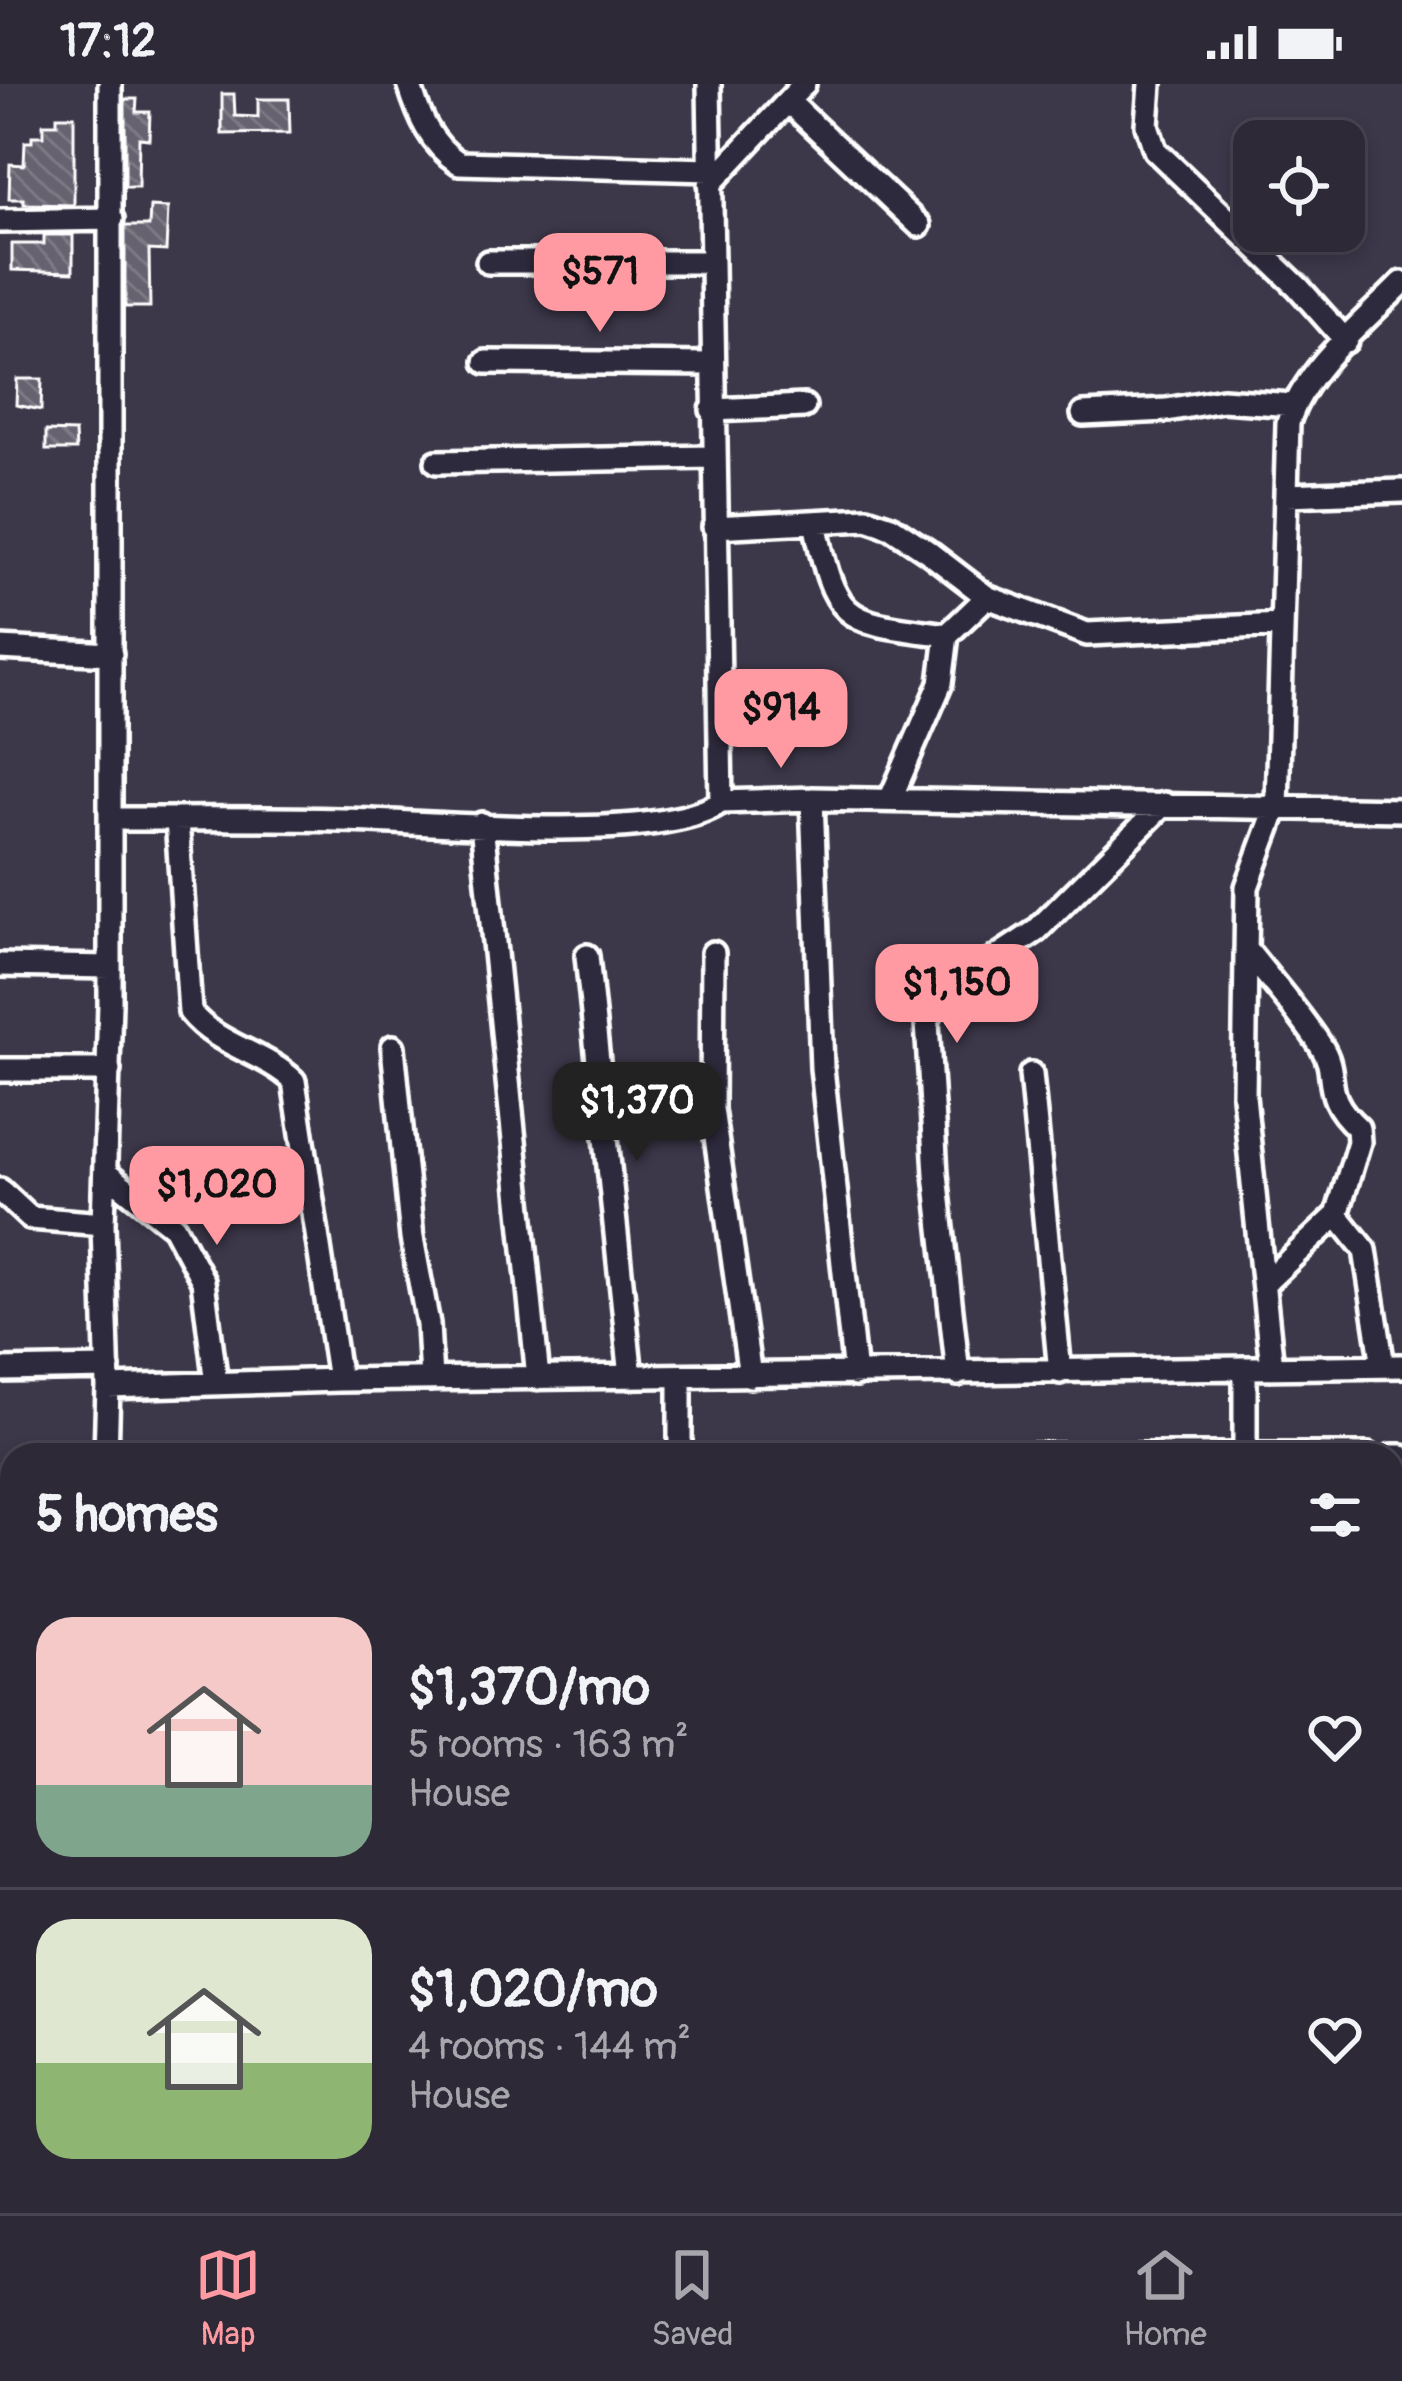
<!DOCTYPE html>
<meta charset="utf-8">
<style>
:root{--surface:#2d2937;--page:#35313f;--text:#f1f3f6;--muted:#a7a6ad;--line:#484552;--accent:#ff9aa2}
body{margin:0;font-family:Pangolin,sans-serif;background:var(--page);color:var(--text);height:100vh;display:flex;flex-direction:column;font-size:45px;white-space:nowrap}
*{box-sizing:border-box;margin:0}
p{font-size:39px;color:var(--muted)}
.icon{flex:none;width:66px;height:66px;fill:none;stroke:currentColor;stroke-width:2;stroke-linecap:round;stroke-linejoin:round}
.map{position:relative;flex:1;overflow:hidden}
.details{position:absolute;left:0px;top:1359px;width:1404px;height:771px;display:flex;flex-direction:column;background:var(--surface);border-radius:36px 36px 0 0;box-shadow:0 6px 18px #0003,0 0 0 3px var(--line)}
.details>*{flex:none}
.controls{position:absolute;left:1233px;top:36px;display:grid;gap:24px}
.controls a{display:grid;place-items:center;width:132px;height:132px;border-radius:24px;background:var(--surface);box-shadow:0 6px 18px #0003,0 0 0 3px var(--line);font-size:60px}
.price{position:absolute;translate:-50% -102px;padding:0 27px;border-radius:24px;background:var(--accent);color:#111;font-size:39px;line-height:78px;filter:drop-shadow(0 3px 6px #0008)}
.price::after{content:'';position:absolute;left:50%;top:72px;width:36px;height:27px;margin-left:-18px;background:inherit;clip-path:polygon(0 0,100% 0,50% 100%)}
.price.active{background:#222;color:#fff}
ul{padding:0;list-style:none}
li{display:flex;align-items:center;gap:36px;height:300px;padding:0 36px}
li+li{border-top:3px solid var(--line)}
li span{display:grid;place-items:center;flex:none;width:336px;height:240px;border-radius:36px;color:#555}
li>.icon{margin-inline-start:auto}
span .icon{width:144px;height:144px;fill:#fffc;stroke-width:1}
li b{font-size:51px}
h2{display:flex;justify-content:space-between;align-items:center;height:144px;padding:0 36px;font-size:51px}
.status{display:flex;justify-content:space-between;align-items:center;height:84px;padding:0 60px;background:var(--surface);direction:ltr}
.status svg{height:33px;fill:currentColor}
.menu{display:flex;justify-content:space-around;align-items:center;height:168px;border-top:3px solid var(--line);background:var(--surface);font-size:33px;color:var(--muted)}
.menu a{display:grid;justify-items:center;gap:6px}
.menu .active{color:var(--accent)}
.map>svg:first-child{display:block}
.building{fill:url(#building-back-hatch);stroke:#fff;stroke-width:3}
.lines{fill:none;stroke-linecap:round;stroke-linejoin:round}
.minor-casing{stroke:#fff;stroke-width:30}
.minor{stroke:#2f2a3d;stroke-width:21}
</style>
<div class="status"><b>17:12</b><svg viewBox="0 0 49 12"><path d="M0 12V9h3v3zM5 12V6h3v6zM10 12V3h3v9zM15 12V0h3v12zM26 1h20v11H26zM47 4h2v5h-2z"/></svg></div>
<div class="map">
<svg width="1402" height="2129" viewBox="0 0 1402 2129">
<defs>
<pattern id="building-back-hatch" width="6" height="6" patternUnits="userSpaceOnUse" patternTransform="scale(3)"><rect width="6" height="6" fill="#666270"/><path d="M-1 5l2 2M0 0l6 6M5-1l2 2" fill="none" stroke="#7d7a85"/></pattern>
</defs>
<rect width="100%" height="100%" fill="#3c3749"/>
<filter id="ink" filterUnits="userSpaceOnUse"><feTurbulence type="fractalNoise" baseFrequency=".00833" numOctaves="2"/><feDisplacementMap in="SourceGraphic" scale="24" xChannelSelector="R" yChannelSelector="G"/><feConvolveMatrix kernelMatrix="1 2 1 2 8 2 1 2 1" color-interpolation-filters="sRGB"/></filter>
<g filter="url(#ink)">
<path class="building" d="M222,10H234L235,32L258,33V15H289L290,49L222,50Z
M125,15H137L136,28H150L149,55L139,54L138,103H125Z
M57,32H74V121L24,120V115H9L10,80L24,81L25,58H32V52H43V40H57Z
M150,123L168,124L166,167L149,166L150,223H125V142H149Z
M44,151H73V188L12,186V160H44Z
M17,295H42L41,326L16,321Z
M46,347L75,348L76,366H46Z"/>
<g class="lines">
<defs>
<path id="minor" d="M110,0V920L103,1140L108,1303L339,1296L1402,1282
M409,0C419,32 430,60 459,79L710,86
M709,0L721,718L812,715L1402,726
M1150,0L1147,41L1155,66L1298,203L1346,257
M788,17L919,141
M710,100L804,0
M0,137L112,135
M488,178H711
M486,278L712,280
M712,326L804,322
M1083,330L1167,326L1222,316L1293,321
M437,378L713,373
M1286,411L1402,407
M815,438C836,543 846,537 947,551
M714,443L867,435L891,443L927,467L987,513L1087,550L1282,541
M0,564L111,570
M812,715L822,984L855,1291
M890,716L941,599L947,551L987,513
M111,735C187,735 264,734 340,736C424,737 659,762 721,718
M177,735L190,928C217,962 264,968 294,997L339,1296
M482,740L538,1294
M1246,865C1271,897 1299,928 1321,962C1341,993 1318,1008 1358,1044L1359,1058L1337,1131
M713,869L712,1025L750,1292
M587,872L631,1293
M0,881L110,883
M393,963L412,1154L428,1240L431,1295
M0,986H109
M1031,990L1060,1288
M604,1031L712,1025
M106,1089L174,1143L203,1197L216,1300
M0,1106L30,1134L103,1140
M1265,1199L1337,1131L1365,1166L1383,1282
M1245,1284V1371
M1272,1284L1244,1012L1247,803L1277,722L1288,339C1305,284 1363,239 1402,199
M0,1286L108,1284
M958,1290L936,1090L927,938L939,911L1036,847L1164,720
M106,1371L108,1303
M680,1371V1293
M1030,1371H1368
M1392,1372H1402
M1392,1477H1402
M0,1537H12
M0,1737L12,1729
M1392,2001H1402
M1392,2096L1402,2099
M679,2129L704,2118
M1244,2129V2118"/>
</defs>
<use href="#minor" class="minor-casing"/>
<use href="#minor" class="minor"/>
</g>
</g>
</svg>
<div class="controls">
<a><svg class="icon" aria-label="locate" viewBox="0 0 24 24"><circle cx="12" cy="12" r="6"/><path d="M12 2v4M12 18v4M2 12h4M18 12h4"/></svg></a>
</div>
<b class="price" style="left:600px;top:251px">$571</b>
<b class="price" style="left:781px;top:687px">$914</b>
<b class="price" style="left:957px;top:962px">$1,150</b>
<b class="price active" style="left:637px;top:1080px">$1,370</b>
<b class="price" style="left:217px;top:1164px">$1,020</b>
<section class="details">
<h2>5 homes<svg class="icon" aria-label="filters" viewBox="0 0 24 24"><path d="M4 7h16M4 17h16"/><circle cx="9" cy="7" r="2"/><circle cx="15" cy="17" r="2"/></svg></h2>
<ul>
<li><span style="background:linear-gradient(#f6c9c9 70%,#7fa58c 0)"><svg class="icon" aria-label="home" viewBox="0 0 24 24"><path d="M3 11l9-7 9 7M6 9v11h12V9"/></svg></span><div><b>$1,370/mo</b><p>5 rooms · 163 m²</p><p>House</p></div><svg class="icon" aria-label="heart" viewBox="0 0 24 24"><path d="M12 20l-8-8c-3-5 5-10 8-4 3-6 11-1 8 4z"/></svg></li>
<li><span style="background:linear-gradient(#dfe7d0 60%,#8fb573 0)"><svg class="icon" aria-label="home" viewBox="0 0 24 24"><path d="M3 11l9-7 9 7M6 9v11h12V9"/></svg></span><div><b>$1,020/mo</b><p>4 rooms · 144 m²</p><p>House</p></div><svg class="icon" aria-label="heart" viewBox="0 0 24 24"><path d="M12 20l-8-8c-3-5 5-10 8-4 3-6 11-1 8 4z"/></svg></li>
</ul>
</section>
</div>
<nav class="menu">
<a class="active"><svg class="icon" aria-label="map" viewBox="0 0 24 24"><path d="M3 6l6-2 6 2 6-2v14l-6 2-6-2-6 2zM9 4v14M15 6v14"/></svg>Map</a>
<a><svg class="icon" aria-label="saved" viewBox="0 0 24 24"><path d="M7 4h10v16l-5-4-5 4z"/></svg>Saved</a>
<a><svg class="icon" aria-label="home" viewBox="0 0 24 24"><path d="M3 11l9-7 9 7M6 9v11h12V9"/></svg>Home</a>
</nav>
